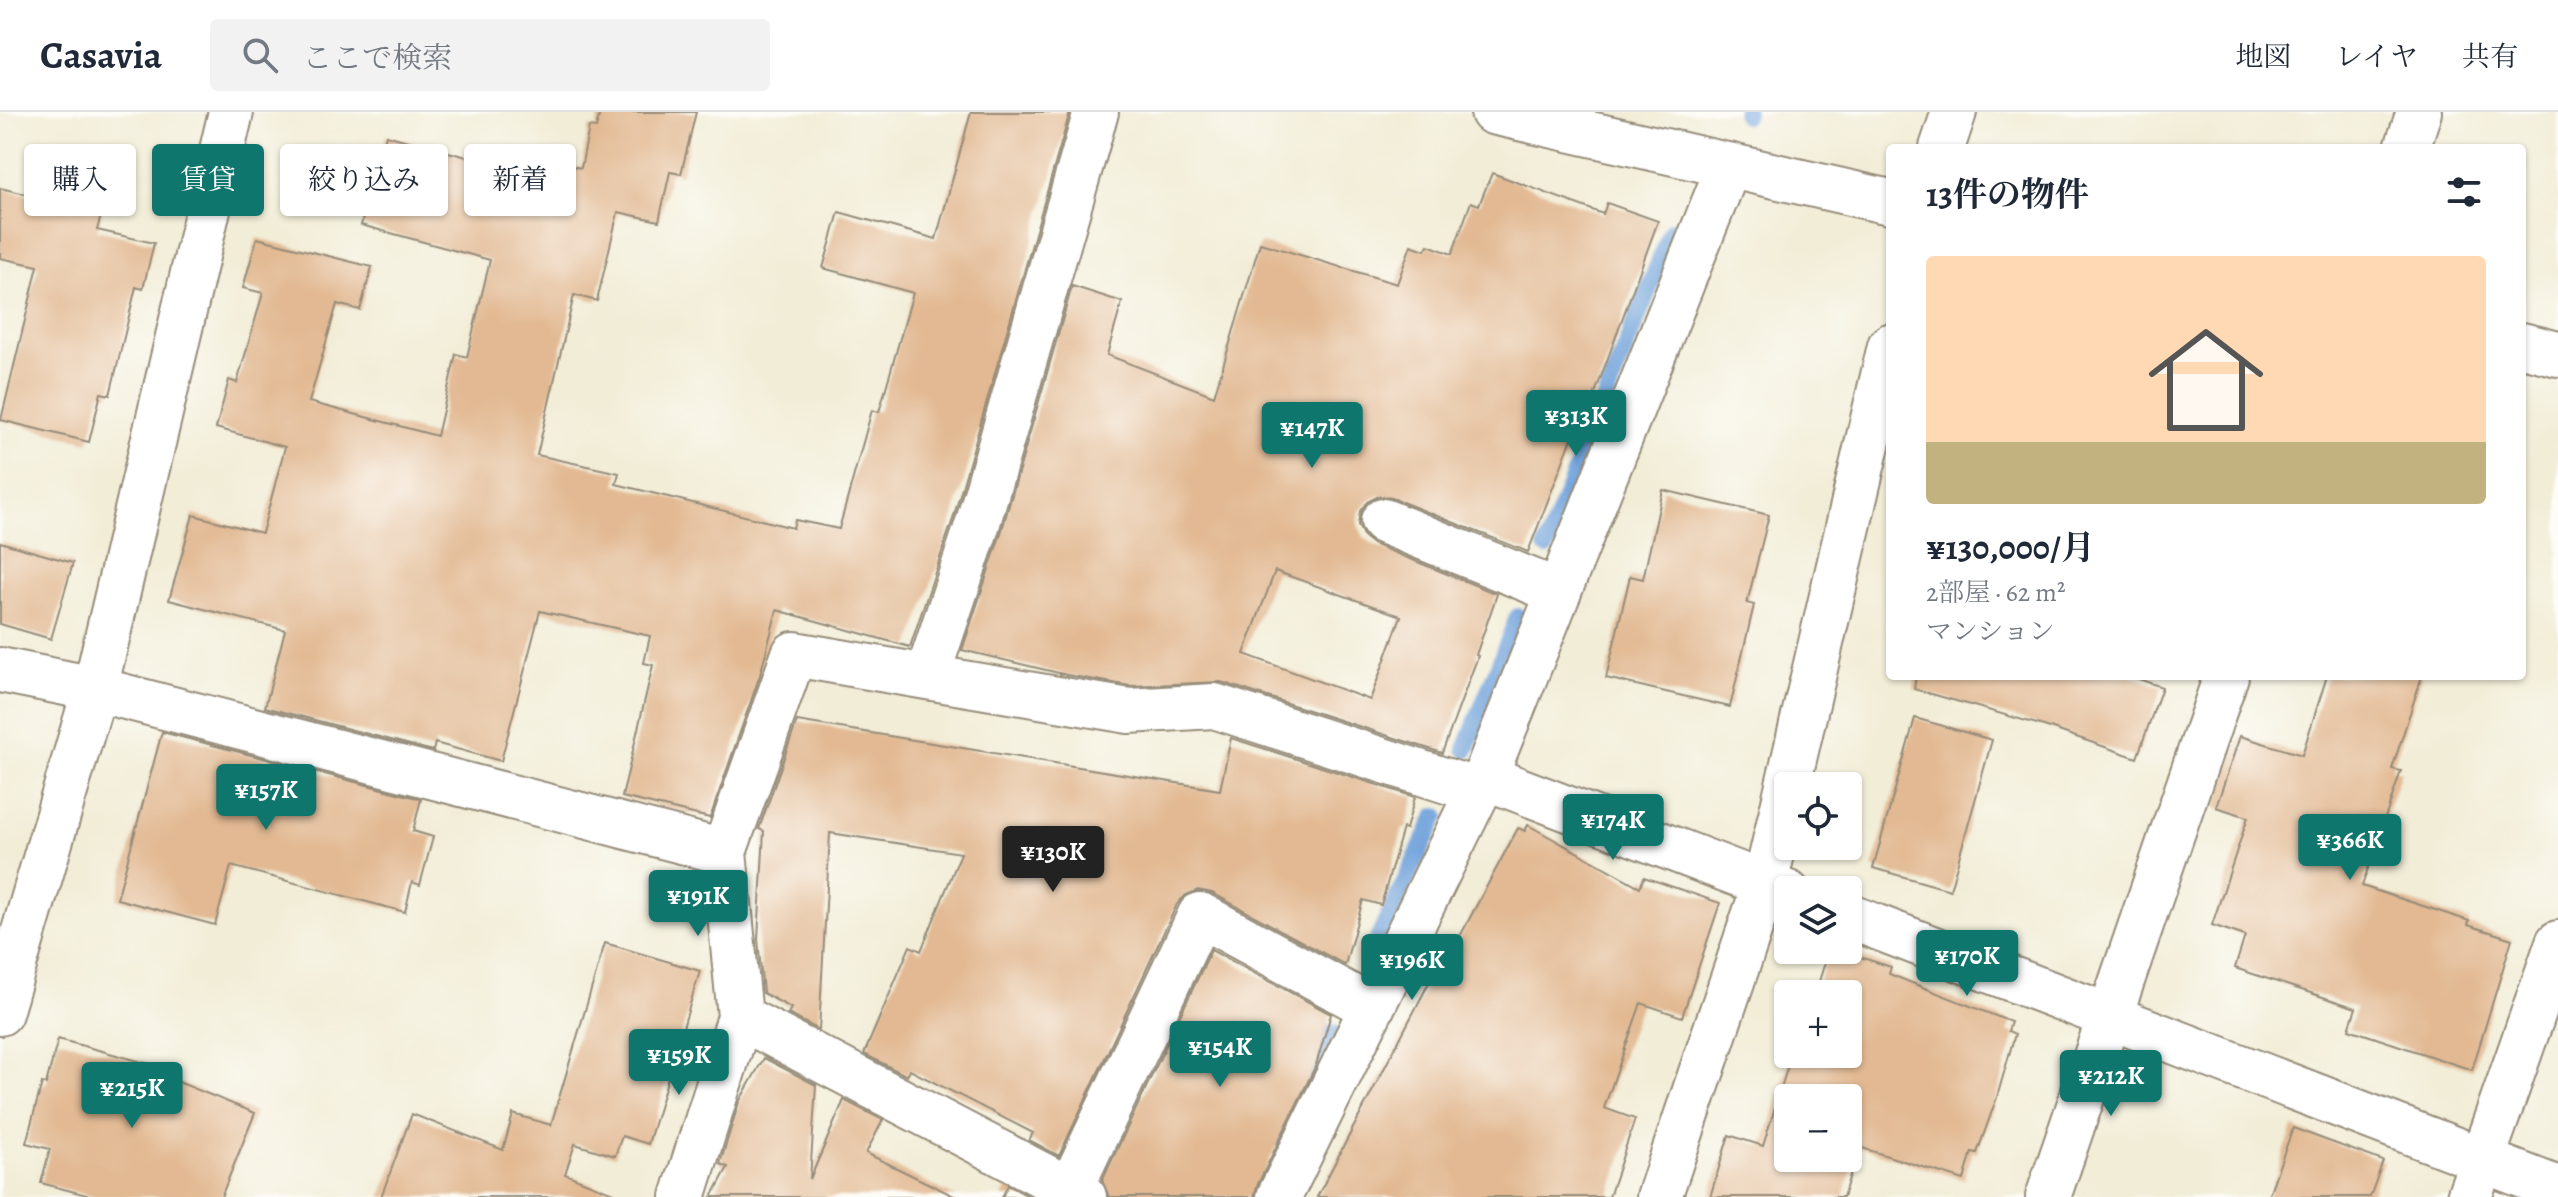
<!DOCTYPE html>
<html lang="ja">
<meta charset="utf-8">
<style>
:root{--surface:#fff;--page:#f2f2f3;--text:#1f2937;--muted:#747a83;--line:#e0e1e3;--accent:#0f766e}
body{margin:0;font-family:Alegreya,"Noto Serif JP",serif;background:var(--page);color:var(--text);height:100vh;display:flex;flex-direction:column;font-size:30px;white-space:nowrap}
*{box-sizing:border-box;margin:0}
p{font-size:26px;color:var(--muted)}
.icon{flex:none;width:44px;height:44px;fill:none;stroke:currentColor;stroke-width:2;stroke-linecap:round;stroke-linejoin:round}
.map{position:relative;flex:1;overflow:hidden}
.panel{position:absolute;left:1886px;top:32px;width:640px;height:536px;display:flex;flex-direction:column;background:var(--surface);border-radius:8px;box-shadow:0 2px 6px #0004}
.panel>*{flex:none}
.hud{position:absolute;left:24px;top:32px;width:760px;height:72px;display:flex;gap:16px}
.buttons{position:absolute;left:1774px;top:660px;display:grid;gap:16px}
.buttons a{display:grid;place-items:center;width:88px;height:88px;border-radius:8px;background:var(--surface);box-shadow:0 2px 6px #0004;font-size:40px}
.price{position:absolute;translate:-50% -68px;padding:0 18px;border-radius:8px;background:var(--accent);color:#fff;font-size:26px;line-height:52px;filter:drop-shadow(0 2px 4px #0008)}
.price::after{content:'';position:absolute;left:50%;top:48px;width:24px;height:18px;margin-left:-12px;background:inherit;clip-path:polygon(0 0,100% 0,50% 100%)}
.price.selected{background:#222;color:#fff}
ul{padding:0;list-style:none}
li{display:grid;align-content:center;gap:16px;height:424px;padding:0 40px}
li span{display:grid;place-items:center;height:248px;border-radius:8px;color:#555}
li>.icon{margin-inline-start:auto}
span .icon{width:144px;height:144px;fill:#fffc;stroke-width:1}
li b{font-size:34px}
h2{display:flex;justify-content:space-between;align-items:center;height:96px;padding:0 40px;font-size:34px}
.tag{padding:0 28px;border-radius:8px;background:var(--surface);box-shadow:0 2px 6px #0004;font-size:28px;line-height:72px}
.tag.selected{background:var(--accent);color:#fff}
header{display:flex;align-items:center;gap:48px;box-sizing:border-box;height:112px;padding:0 40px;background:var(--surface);border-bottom:2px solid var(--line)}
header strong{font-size:38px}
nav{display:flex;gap:44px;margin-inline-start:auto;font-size:28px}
.search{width:560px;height:72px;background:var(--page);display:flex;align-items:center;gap:20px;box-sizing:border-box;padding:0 28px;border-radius:8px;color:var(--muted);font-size:30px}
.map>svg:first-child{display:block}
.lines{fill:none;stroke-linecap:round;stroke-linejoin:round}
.stream{stroke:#71a3dc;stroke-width:18}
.building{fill:#e2b993;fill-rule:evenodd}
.minor-casing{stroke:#968c7a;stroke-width:48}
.minor{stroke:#fff;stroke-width:44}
</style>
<header>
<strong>Casavia</strong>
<div class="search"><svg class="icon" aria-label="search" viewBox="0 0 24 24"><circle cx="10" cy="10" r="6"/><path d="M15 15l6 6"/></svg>ここで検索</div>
<nav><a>地図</a><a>レイヤ</a><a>共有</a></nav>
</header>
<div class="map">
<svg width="2558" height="1085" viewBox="0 0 2558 1085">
<rect width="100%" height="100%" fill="#fdfcf7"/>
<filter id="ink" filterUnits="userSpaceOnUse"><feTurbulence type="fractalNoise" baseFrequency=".0125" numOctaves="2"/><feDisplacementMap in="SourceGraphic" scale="16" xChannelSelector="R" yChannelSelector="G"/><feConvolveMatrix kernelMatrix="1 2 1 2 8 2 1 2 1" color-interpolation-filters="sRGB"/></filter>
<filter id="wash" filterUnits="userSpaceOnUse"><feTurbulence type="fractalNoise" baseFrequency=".006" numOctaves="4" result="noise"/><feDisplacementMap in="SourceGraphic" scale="32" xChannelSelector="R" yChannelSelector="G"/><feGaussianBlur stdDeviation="1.8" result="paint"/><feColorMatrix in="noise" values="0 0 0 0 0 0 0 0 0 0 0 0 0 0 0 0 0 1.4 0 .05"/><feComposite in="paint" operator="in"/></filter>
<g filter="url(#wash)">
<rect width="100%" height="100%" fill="#f2edd7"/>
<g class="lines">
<path class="stream" d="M1745,3L1746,0
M1546,435L1672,118
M1466,637L1518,505
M1373,838L1436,704
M1280,1026L1332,921"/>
</g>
<g id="blocks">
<path class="building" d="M600,0H696L681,62L670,60L659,109L618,100L597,189L574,183L537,343L619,361L616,372L793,416L795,408L839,417L872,298L879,300L913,181L823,156L839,100L936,127L971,0H1070L953,407L910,535L777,498L760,563L710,706L622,685L653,553L644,551L650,524L540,499L501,649L435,631L433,639L265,595L285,518L169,488L193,403L262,421L285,335L216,316L229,268L237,271L263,181L243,176L257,126L372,155L360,198L337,192L309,290L437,324L456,242L467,245L490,148L361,113L386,23L522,60L524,52L534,54L537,46L581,56L589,15L596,16Z
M1492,61L1603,102L1607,91L1658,109L1593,287L1588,285L1528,440L1392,386L1379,384L1367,390L1360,399L1358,413L1364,425L1373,432L1497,482L1476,543L1478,544L1442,641L1221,570L1130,574L1067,563L962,538L1001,421L1072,174L1122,190L1107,243L1214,284L1260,131L1397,172L1411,133L1425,138L1428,133L1452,142L1471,90L1479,93ZM1275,459L1401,504L1370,588L1244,542Z
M0,76L102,100L97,118L154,131L143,177L136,175L110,283L101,281L89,330L1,308L38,154L0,146Z
M1663,378L1769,403L1747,491L1754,493L1730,595L1606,566L1630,464L1643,467Z
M0,430L73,451L51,527L0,512Z
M1916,564H2130L2162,575L2137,646L2044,614L1914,577Z
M2327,564H2422L2392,657L2401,659L2362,774L2469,809L2468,813L2512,827L2472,958L2349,917L2356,896L2235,856L2245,824L2212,813L2248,705L2216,695L2240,624L2302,643Z
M1915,606L1992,628L1950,778L1873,756Z
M797,609L1220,678L1231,626L1415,685L1406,717L1403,716L1381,793L1363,788L1345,853L1212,781L1198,778L1186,783L1177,792L1059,1044L1029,1028L1033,1021L910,958L907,964L864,942L910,834L921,839L961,741L830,721L819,918L788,902L791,896L763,881L758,827L764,719L759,717Z
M162,620L421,687L413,719L433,725L420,773L412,770L405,800L231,754L215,813L117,787Z
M1528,713L1640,775L1644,765L1720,791L1682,905L1641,891L1604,996L1635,1007L1609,1085H1317L1453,825L1458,828L1518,716L1525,719Z
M605,831L700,859L648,1032L622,1024L615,1044L575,1032L565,1062L616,1082L615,1085H381L412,1002L503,1038L513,1002L551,1013Z
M1211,838L1331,902L1316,953L1257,1074L1254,1085H1109L1102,1069Z
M1841,839L1891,855L1889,862L2011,910L2008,919L2015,922L1997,985L1977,1041L1972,1040L1964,1068L1859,1035L1843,1085H1710L1729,1023L1763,1034L1790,947L1794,948L1796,942H1848V882H1815L1828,841L1840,844ZM1788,986H1848V1046H1788Z
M58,927L153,953L151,959L255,1001L221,1085H94L41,1071L50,1037L26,1031L42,971L46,972Z
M764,946L816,973L810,1067L844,988L883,1008L866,1041L956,1085H712L728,1055L720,1052L739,990Z
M2293,1016L2383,1049L2370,1085H2268Z
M1008,1073L1030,1085H1002Z"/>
</g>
</g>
<g filter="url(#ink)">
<use href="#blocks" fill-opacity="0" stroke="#968c7a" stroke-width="2"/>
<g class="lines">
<defs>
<path id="minor" d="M1493,0L1890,90
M1942,36L1954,0
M2407,36L2419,0
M2522,233L2558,242
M1383,409L1559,480
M0,558L95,577L724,740
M927,565L1129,599L1214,594L1478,679
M1485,665L1788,781
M1848,804L2558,1077
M0,901L95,577L231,0
M740,905L1084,1085
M1070,1078L1200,803L1372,896
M683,1085L740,905L724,740L794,542L927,565L977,414L1096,0
M1279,1085L1485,665L1729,53
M1659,1085L1765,772L1890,234
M2048,1085L2226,564
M2469,1085L2558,831"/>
</defs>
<use href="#minor" class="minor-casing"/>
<use href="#minor" class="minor"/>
</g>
</g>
</svg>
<div class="buttons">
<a><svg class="icon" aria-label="locate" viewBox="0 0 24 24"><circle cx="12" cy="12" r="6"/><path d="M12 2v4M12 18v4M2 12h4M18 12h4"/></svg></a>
<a><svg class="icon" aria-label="layers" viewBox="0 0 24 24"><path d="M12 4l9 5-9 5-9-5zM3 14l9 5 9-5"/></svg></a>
<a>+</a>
<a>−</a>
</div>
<b class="price" style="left:1576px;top:346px">¥313K</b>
<b class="price" style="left:1312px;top:358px">¥147K</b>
<b class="price" style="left:266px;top:720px">¥157K</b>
<b class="price" style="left:1613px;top:750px">¥174K</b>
<b class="price" style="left:2350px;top:770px">¥366K</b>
<b class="price selected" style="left:1053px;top:782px">¥130K</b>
<b class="price" style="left:698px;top:826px">¥191K</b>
<b class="price" style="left:1967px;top:886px">¥170K</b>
<b class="price" style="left:1412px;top:890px">¥196K</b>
<b class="price" style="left:1220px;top:977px">¥154K</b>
<b class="price" style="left:679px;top:985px">¥159K</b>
<b class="price" style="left:2111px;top:1006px">¥212K</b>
<b class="price" style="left:132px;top:1018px">¥215K</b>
<div class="hud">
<a class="tag">購入</a>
<a class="tag selected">賃貸</a>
<a class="tag">絞り込み</a>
<a class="tag">新着</a>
</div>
<section class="panel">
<h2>13件の物件<svg class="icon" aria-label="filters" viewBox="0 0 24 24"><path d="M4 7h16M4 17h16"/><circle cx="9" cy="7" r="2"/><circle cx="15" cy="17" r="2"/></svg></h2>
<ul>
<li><span style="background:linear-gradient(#ffd9b3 75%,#c2b280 0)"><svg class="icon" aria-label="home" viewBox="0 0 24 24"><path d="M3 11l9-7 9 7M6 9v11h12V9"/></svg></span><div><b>¥130,000/月</b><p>2部屋 · 62 m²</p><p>マンション</p></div></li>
</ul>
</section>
</div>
